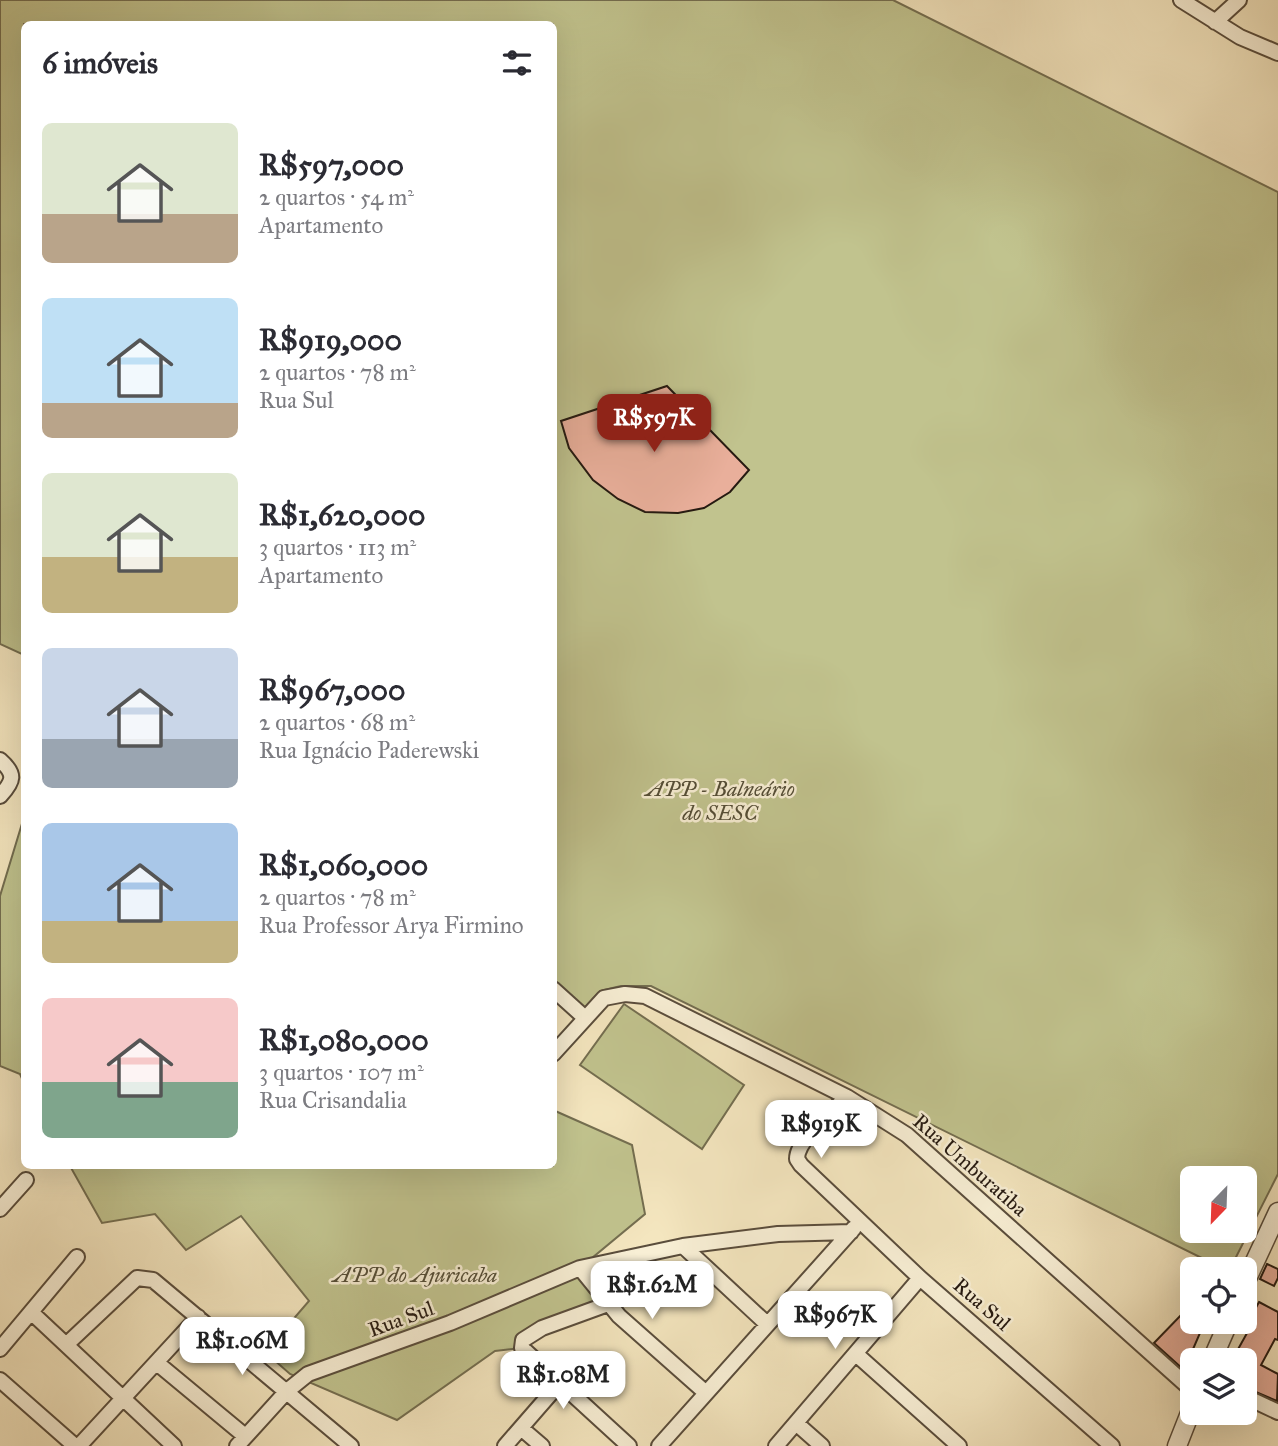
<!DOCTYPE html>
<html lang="pt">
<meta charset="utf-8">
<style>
:root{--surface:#fff;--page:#f7f7f7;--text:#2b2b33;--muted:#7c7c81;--accent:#8f2418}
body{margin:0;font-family:"IM FELL Great Primer",serif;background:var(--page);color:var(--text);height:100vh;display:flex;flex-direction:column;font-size:26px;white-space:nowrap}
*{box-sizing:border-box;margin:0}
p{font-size:23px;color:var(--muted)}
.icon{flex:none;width:38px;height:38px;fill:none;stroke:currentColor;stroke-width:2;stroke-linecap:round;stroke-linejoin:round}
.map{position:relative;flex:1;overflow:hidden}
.drawer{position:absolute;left:21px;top:21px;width:536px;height:1148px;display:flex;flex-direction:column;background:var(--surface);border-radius:10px;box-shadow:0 7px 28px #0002}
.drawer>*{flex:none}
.needle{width:46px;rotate:203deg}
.controls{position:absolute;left:1180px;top:1166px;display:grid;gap:14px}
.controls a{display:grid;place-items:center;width:77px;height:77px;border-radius:10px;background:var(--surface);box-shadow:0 7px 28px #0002;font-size:35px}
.price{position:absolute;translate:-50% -60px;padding:0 16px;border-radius:14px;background:#fff;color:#222;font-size:23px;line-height:46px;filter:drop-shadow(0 2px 4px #0008)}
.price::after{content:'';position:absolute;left:50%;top:42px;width:21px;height:16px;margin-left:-10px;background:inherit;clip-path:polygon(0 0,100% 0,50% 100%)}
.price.on{background:var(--accent);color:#fff}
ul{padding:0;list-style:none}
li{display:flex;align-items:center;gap:21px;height:175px;padding:0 21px}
li span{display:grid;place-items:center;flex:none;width:196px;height:140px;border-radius:10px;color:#555}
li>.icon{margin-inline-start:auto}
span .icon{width:84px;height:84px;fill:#fffc;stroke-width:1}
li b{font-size:30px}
h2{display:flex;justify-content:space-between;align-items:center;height:84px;padding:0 21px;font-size:30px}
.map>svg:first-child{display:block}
.green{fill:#c1c38e;stroke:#746e50;stroke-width:2;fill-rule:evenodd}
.building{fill:#e9af9b;stroke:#261a11;stroke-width:2}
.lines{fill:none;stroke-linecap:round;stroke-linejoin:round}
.minor-casing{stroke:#5a4d3c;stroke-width:18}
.tertiary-casing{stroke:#5a4d3c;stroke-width:21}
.minor{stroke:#f8efd5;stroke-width:14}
.tertiary{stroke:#f8efd5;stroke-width:18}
.labels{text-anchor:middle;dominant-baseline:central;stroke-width:5;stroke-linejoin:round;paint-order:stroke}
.park-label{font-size:21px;font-style:italic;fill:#544d36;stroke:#f8efd5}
.street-label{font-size:21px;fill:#261a11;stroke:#f8efd5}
</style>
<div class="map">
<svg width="1278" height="1446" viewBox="0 0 1278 1446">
<rect width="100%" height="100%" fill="#f4e6bf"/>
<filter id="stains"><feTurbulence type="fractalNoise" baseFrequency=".00286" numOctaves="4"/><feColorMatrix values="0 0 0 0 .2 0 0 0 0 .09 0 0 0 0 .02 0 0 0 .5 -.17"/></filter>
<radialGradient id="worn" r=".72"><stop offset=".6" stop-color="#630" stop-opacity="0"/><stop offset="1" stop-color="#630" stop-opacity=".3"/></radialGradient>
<path class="green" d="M0,0H893L1278,192V1174L1230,1269H1224L651,986H621L600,991L580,1013L553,989V24H24V655L0,644ZM1192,1178H1244V1230H1192Z
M24,817V1083L20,1074L0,1066V896Z
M624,1004L744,1085L702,1149L580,1065Z
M553,1110L632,1145L645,1214L580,1268L608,1304L542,1328L522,1348L495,1351L397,1420L290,1374L265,1352L309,1301L241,1216L186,1250L155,1214L102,1223L70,1166H553Z"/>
<path class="building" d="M667,386L749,470L730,492L704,508L678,513L645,512L618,499L593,480L569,448L561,421Z
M1267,1264L1278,1269V1278L1274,1286L1260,1279Z
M1259,1302L1278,1312V1340L1275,1339L1261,1365L1278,1374L1277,1401L1244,1387V1360H1232L1251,1326L1247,1324Z
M1183,1313L1200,1333L1184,1370L1154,1343Z"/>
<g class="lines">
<defs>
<path id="minor" d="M1181,0L1240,37L1278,53
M1215,22L1239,0
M0,760C16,774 14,781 0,796
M553,989L584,1017
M553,1054L604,998L625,994L645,996L847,1097L907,1135L1192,1390
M847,1097C833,1111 797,1139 797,1159L801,1165L920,1278L1112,1446
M0,1209L26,1180
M683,1246L767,1324
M580,1268L619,1316L706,1393
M608,1304L542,1328L523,1340L522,1348L629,1446
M31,1312L174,1446
M67,1344L137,1278L153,1280L351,1446
M0,1349L77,1257
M856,1354L959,1446
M157,1363L245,1436
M0,1380L75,1446
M1244,1396L1278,1412
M796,1423L822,1446
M521,1428L542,1446
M79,1446L198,1317
M237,1446L287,1391L308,1374L450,1323L580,1268L683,1246L778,1234L851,1232
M505,1446L559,1384
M659,1446L854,1228
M776,1446L920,1278"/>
<path id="tertiary" d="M1244,1285L1278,1212
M1212,1360L1229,1321
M1177,1446L1192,1408"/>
</defs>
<use href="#minor" class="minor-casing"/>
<use href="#tertiary" class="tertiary-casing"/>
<use href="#minor" class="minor"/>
<use href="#tertiary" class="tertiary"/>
</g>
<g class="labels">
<g class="park-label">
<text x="720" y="789">APP - Balneário<tspan x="720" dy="24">do SESC</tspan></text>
<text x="415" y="1275">APP do Ajuricaba</text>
</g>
<g class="street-label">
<text transform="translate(970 1165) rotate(41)">Rua Umburatiba</text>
<text transform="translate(982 1304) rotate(41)">Rua Sul</text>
<text transform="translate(401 1319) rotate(-20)">Rua Sul</text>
</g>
</g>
<rect width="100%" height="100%" filter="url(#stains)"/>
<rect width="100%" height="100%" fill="url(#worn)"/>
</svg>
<div class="controls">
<a><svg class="needle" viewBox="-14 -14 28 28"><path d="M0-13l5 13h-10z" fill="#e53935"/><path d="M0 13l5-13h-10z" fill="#7c7c81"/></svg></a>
<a><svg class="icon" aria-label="locate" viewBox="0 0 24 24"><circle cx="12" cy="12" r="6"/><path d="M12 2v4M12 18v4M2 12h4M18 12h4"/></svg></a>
<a><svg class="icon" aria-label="layers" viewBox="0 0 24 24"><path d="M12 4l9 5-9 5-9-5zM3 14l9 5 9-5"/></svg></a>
</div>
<b class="price on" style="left:654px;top:454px">R$597K</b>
<b class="price" style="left:821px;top:1160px">R$919K</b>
<b class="price" style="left:652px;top:1321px">R$1.62M</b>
<b class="price" style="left:835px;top:1351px">R$967K</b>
<b class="price" style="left:242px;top:1377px">R$1.06M</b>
<b class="price" style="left:563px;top:1411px">R$1.08M</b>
<section class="drawer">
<h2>6 imóveis<svg class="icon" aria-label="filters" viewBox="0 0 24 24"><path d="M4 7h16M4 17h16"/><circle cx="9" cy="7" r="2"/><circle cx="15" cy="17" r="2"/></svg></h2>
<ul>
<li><span style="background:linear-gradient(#dfe7d0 65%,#b9a48a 0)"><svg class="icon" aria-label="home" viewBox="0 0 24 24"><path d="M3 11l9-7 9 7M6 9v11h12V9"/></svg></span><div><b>R$597,000</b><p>2 quartos · 54 m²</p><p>Apartamento</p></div></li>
<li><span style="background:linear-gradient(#bfe0f5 75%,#b9a48a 0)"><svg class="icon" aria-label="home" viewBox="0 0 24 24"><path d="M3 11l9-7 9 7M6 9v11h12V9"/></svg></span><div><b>R$919,000</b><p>2 quartos · 78 m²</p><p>Rua Sul</p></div></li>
<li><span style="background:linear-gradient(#dfe7d0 60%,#c2b280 0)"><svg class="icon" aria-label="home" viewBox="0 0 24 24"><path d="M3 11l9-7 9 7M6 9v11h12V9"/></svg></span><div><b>R$1,620,000</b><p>3 quartos · 113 m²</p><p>Apartamento</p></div></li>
<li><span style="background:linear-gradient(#c9d6e8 65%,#9aa5b1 0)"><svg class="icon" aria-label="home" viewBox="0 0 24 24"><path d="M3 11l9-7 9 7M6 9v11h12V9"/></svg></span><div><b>R$967,000</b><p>2 quartos · 68 m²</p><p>Rua Ignácio Paderewski</p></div></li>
<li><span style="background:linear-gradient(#a9c7e8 70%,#c2b280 0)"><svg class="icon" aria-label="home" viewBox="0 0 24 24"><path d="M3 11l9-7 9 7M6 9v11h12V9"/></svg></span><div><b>R$1,060,000</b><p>2 quartos · 78 m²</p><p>Rua Professor Arya Firmino</p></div></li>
<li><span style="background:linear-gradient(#f6c9c9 60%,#7fa58c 0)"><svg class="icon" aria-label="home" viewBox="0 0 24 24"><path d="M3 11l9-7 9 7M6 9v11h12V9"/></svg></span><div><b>R$1,080,000</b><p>3 quartos · 107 m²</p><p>Rua Crisandalia</p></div></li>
</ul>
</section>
</div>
